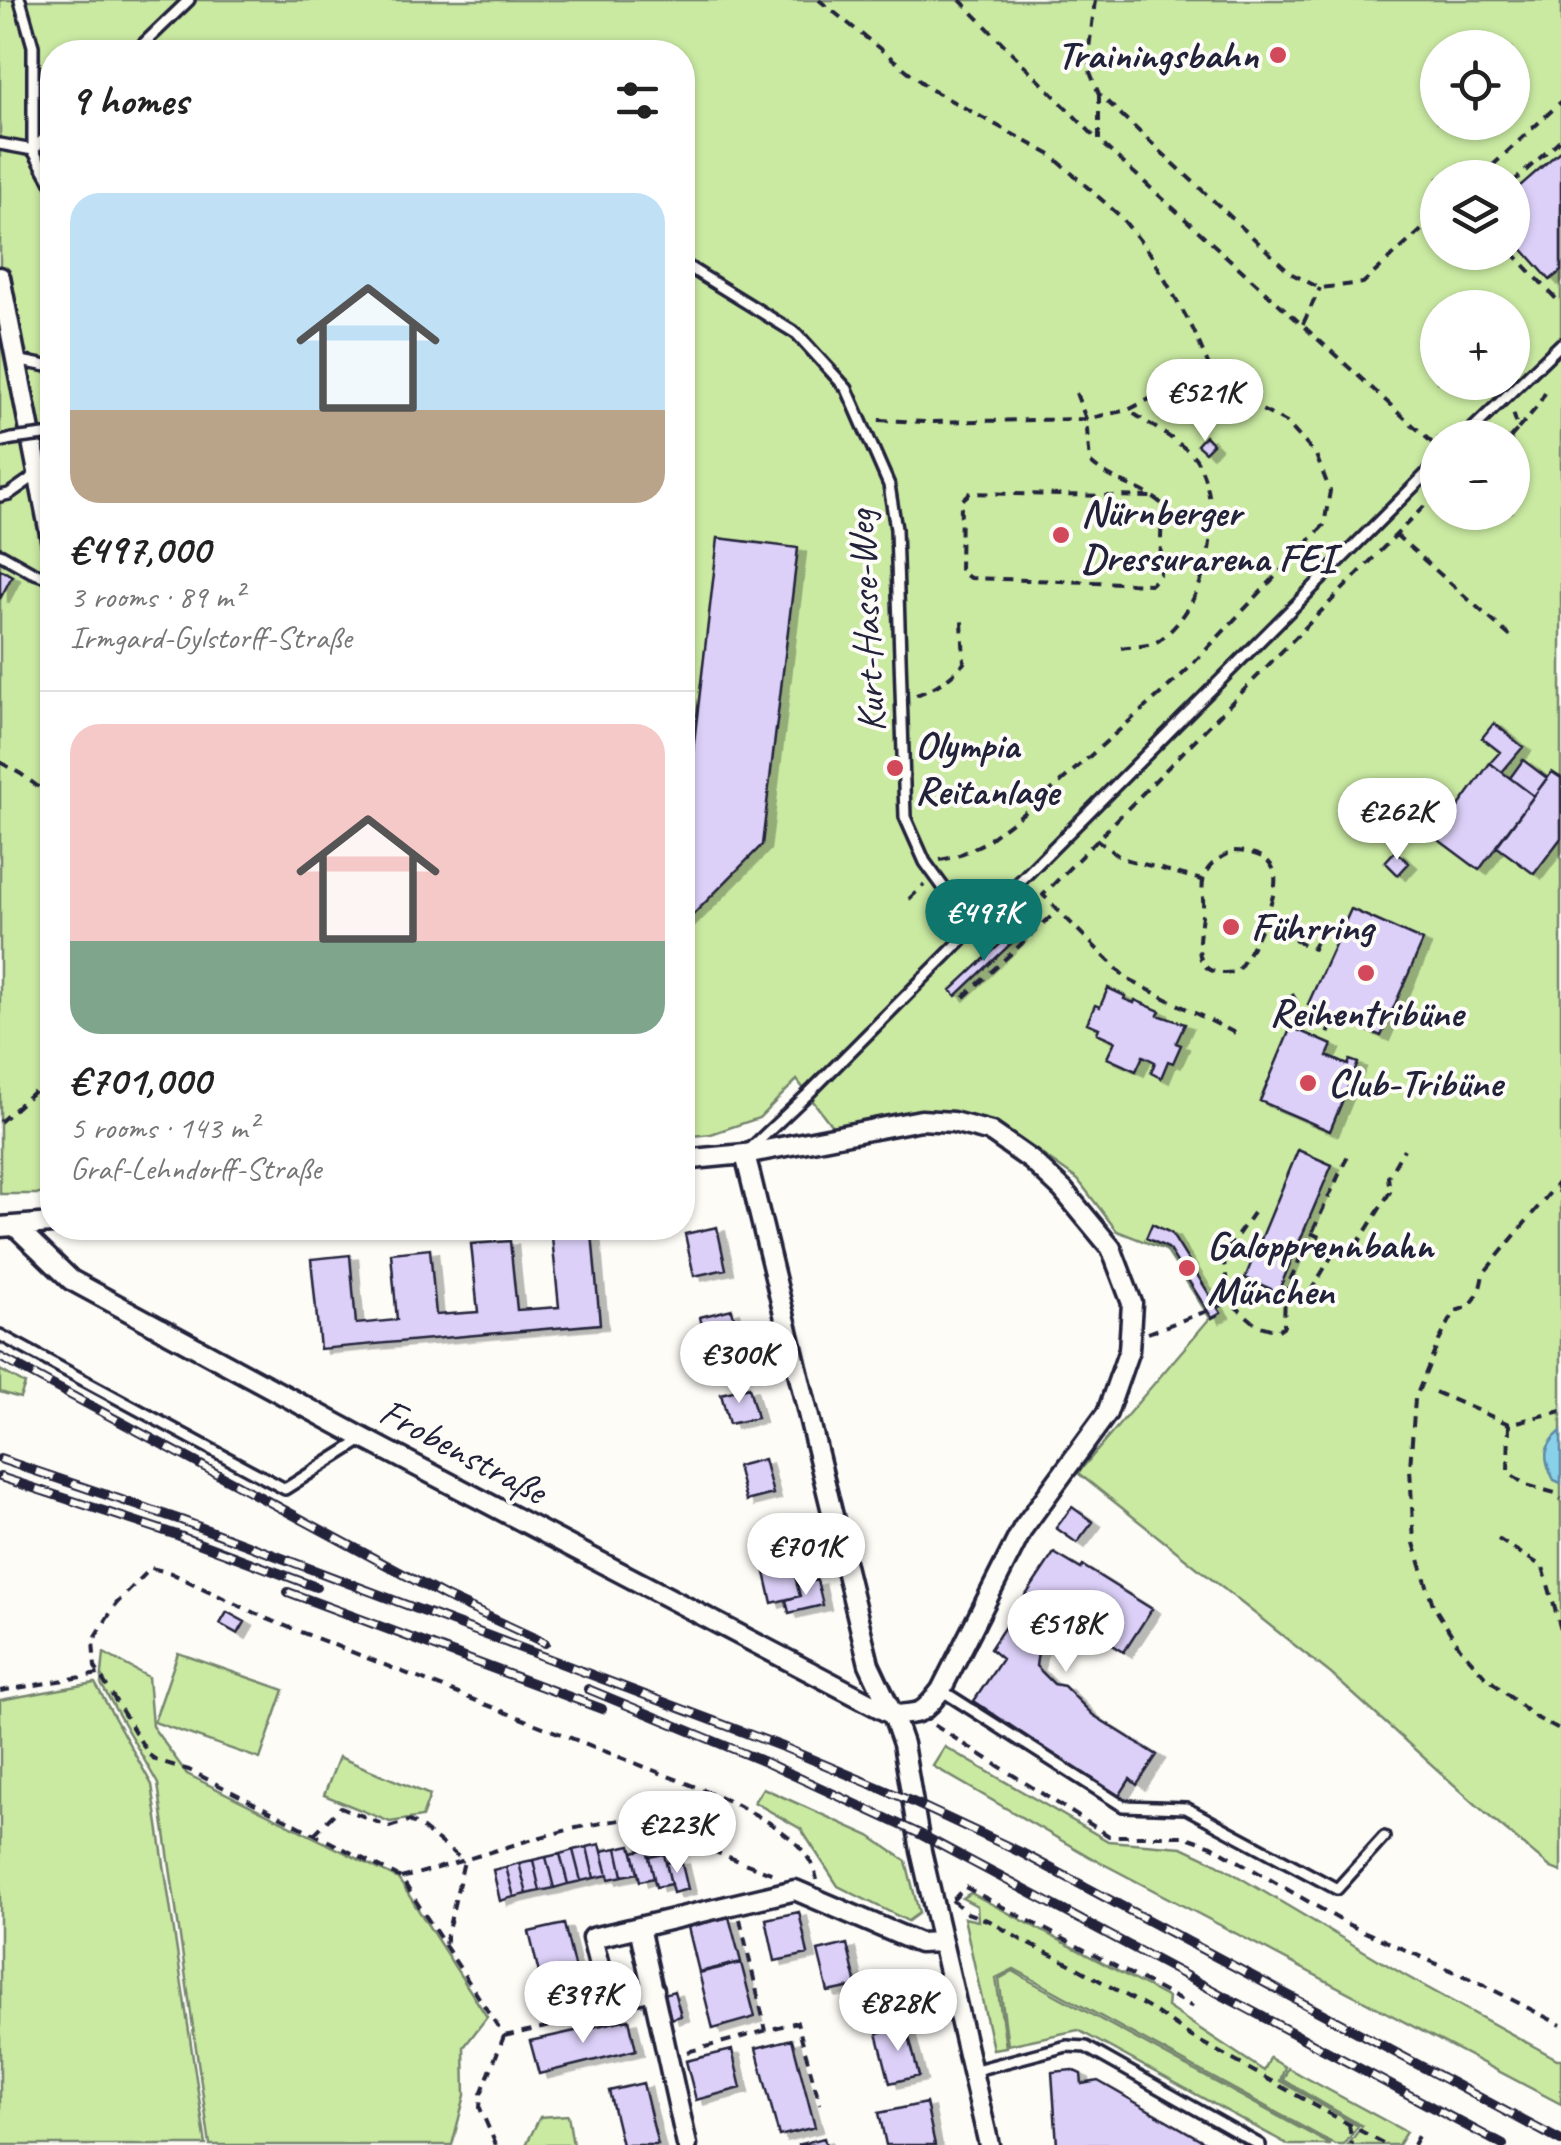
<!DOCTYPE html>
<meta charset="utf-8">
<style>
:root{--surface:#fff;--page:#f2f2f2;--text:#222;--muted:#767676;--line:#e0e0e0;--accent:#0f766e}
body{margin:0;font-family:Caveat,sans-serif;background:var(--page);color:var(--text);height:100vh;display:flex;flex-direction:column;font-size:38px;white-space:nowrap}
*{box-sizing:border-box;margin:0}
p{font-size:32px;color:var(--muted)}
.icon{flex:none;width:55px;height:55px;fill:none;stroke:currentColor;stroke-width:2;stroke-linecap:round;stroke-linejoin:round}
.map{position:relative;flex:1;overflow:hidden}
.sheet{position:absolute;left:40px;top:40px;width:655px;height:1200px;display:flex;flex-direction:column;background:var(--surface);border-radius:40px;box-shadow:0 2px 8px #0004}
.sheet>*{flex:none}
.controls{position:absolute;left:1420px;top:30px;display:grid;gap:20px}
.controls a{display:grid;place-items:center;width:110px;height:110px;border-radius:50%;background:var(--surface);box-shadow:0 2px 8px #0004;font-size:50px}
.price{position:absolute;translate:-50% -85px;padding:0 22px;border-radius:35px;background:#fff;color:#222;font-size:32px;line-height:65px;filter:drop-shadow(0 2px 5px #0008)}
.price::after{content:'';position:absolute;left:50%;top:60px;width:30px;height:22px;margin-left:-15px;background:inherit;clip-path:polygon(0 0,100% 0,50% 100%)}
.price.active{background:var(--accent);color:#fff}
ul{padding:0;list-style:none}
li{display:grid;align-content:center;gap:20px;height:530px;padding:0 30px}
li+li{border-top:2px solid var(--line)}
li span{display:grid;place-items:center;height:310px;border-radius:30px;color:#555}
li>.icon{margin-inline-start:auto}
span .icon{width:180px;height:180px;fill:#fffc;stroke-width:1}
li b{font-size:42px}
h2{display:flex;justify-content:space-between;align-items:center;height:120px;padding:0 30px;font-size:42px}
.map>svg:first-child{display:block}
.green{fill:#caeaa2;stroke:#76866e;stroke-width:2.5;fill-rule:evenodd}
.water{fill:#89d0ea;stroke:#608aa4;stroke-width:2.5}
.building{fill:#dcd0f8;stroke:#22223b;stroke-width:2.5;filter:url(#shadow)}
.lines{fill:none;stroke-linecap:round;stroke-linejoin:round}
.lane-casing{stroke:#22223b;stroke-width:16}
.street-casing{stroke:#22223b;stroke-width:25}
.path{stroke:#22223b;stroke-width:4;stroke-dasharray:10 8;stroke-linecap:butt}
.lane{stroke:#fdfcf7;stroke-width:9}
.street{stroke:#fdfcf7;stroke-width:18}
.rail-casing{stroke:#22223b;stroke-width:10}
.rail{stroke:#fdfcf7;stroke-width:6;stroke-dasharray:19;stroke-linecap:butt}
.lane-bridge-casing{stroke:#22223b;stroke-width:16;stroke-linecap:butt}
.lane-bridge{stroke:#fdfcf7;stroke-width:9}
.poi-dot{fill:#d1495b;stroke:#fdfcf7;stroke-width:4}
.labels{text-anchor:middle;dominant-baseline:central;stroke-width:8;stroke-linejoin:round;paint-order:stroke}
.poi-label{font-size:40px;font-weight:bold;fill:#22223b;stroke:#fdfcf7;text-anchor:start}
.street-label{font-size:40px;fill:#22223b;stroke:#fdfcf7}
</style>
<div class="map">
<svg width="1561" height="2145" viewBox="0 0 1561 2145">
<defs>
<filter id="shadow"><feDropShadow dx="8" dy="4.5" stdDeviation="0" flood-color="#0004"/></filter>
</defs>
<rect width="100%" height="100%" fill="#fdfcf7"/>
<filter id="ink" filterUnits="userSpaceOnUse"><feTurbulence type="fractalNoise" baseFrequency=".01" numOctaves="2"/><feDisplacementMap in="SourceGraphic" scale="20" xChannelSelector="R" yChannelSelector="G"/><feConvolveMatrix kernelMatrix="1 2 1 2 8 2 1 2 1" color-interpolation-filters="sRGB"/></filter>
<g filter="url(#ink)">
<path class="green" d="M0,0H1561V1872L1551,1868L1491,1818L1331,1674L1078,1473L1210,1318L1166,1250L1117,1231L1078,1180L1033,1148L996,1126L954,1112L908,1111L835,1130L797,1080L759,1118L711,1134L683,1137L682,52H52V1194H0ZM1438,48H1512V122H1438ZM1438,178H1512V252H1438ZM1438,308H1512V382H1438ZM1438,438H1512V512H1438Z
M0,1370L25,1384L20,1398L0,1392Z
M104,1653L148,1677L152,1726L187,1774L398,1879L403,1886L487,2017L464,2047L465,2095L452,2145H210L158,1784L101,1684Z
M178,1653L284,1690L260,1759L154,1722Z
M95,1683L152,1785L206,2145H0V1700Z
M945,1747L1108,1841L1182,1847L1212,1861L1406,1976L1557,2059H1561V2104L1090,1857L933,1766Z
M339,1757L430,1795L422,1817L390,1822L324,1795Z
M763,1788L870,1836L906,1861L919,1913L908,1921L838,1886L801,1829L754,1802Z
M971,1893L1168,1998L1167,2007L1264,2071L1270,2058L1285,2067L1280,2081L1358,2126L1344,2145H1336L1014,1969L996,1978L1006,2047L993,2049L964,1918L978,1921L977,1906L962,1898Z
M1013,1971L1030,1981L1331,2145H1289L1078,2030L1008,2045L999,1979Z
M1288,2068L1406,2132L1398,2145H1348L1362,2126L1283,2080Z
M568,2115L573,2145H526L540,2117Z"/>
<path class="water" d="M1561,1431V1483L1554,1480C1543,1459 1542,1447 1561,1431Z"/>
<path class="building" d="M1561,150V271L1550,280L1512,237V193Z
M1205,436L1213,444L1205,452L1197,445Z
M718,538L798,548L762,845L682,926V806L687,802Z
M0,569L12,576L0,599Z
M1494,723L1523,747L1502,772L1490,763L1500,752L1482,738Z
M1523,760L1547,778L1534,796L1510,778Z
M1490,763L1534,796L1479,870L1436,838Z
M1552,772L1561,778V838L1534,874L1496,846Z
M1395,851L1409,863L1398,875L1385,862Z
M1351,909L1423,941L1381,1036L1308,1004Z
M1013,932L1018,937L956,996L951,990Z
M1108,988L1125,996L1124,999L1134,1003L1135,1000L1160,1011L1158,1015L1185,1024L1176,1043L1181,1045L1173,1063L1168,1061L1161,1078L1151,1073L1155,1062L1143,1056L1136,1071L1107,1058L1115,1041L1097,1033L1099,1028L1087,1023L1095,1005L1100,1007Z
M1291,1027L1332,1045L1327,1056L1348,1065L1350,1060L1358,1063L1330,1131L1260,1101Z
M1298,1150L1332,1165L1278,1292L1245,1278Z
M1152,1224L1171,1233L1221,1313L1212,1318L1168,1248L1146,1238Z
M717,1227L726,1269L694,1276L685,1234Z
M592,1233L600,1324L320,1349L311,1259L350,1255L356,1324L397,1320L391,1253L430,1249L436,1315L478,1312L471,1244L510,1241L517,1310L559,1307L552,1237Z
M732,1309L742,1353L710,1360L700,1317Z
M749,1387L757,1418L729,1424L721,1394Z
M764,1459L773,1494L746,1501L737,1466Z
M1072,1507L1093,1522L1077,1543L1056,1528Z
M788,1548L800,1596L772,1603L761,1555Z
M1054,1553L1081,1569L1083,1566L1152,1609L1124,1652L1056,1610L1046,1626L1062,1638L1060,1646L1053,1647L1045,1641L1038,1652L1036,1666L1054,1684L1064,1686L1093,1715L1157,1755L1137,1785L1130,1779L1118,1798L974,1701L1002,1659L990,1649Z
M817,1580L823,1605L789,1613L786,1600L800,1596L797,1585Z
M227,1612L245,1622L238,1634L220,1624Z
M600,1844L608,1875L594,1878L587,1847Z
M631,1845L638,1873L623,1876L617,1848Z
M587,1847L594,1878L581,1881L573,1850Z
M617,1848L623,1876L609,1879L602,1851Z
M647,1849L654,1878L640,1881L633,1852Z
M573,1850L581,1881L568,1884L560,1854Z
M560,1854L568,1884L554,1888L546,1857Z
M664,1854L671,1884L656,1887L649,1857Z
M546,1857L554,1888L540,1891L533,1860Z
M533,1860L540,1891L527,1894L519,1863Z
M681,1860L688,1889L673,1893L666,1863Z
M519,1863L527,1894L514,1897L506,1867Z
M506,1867L514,1897L500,1901L493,1870Z
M799,1912L808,1954L775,1961L766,1919Z
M729,1917L741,1962L699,1972L688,1927Z
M564,1924L582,1999L547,2006L529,1932Z
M847,1944L857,1986L828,1992L818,1951Z
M741,1963L755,2017L713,2029L699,1973Z
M674,1991L681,2016L671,2019L664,1994Z
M591,1998L593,2006L572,2011L570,2002Z
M629,2019L636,2050L539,2074L530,2041Z
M906,2025L919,2076L890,2083L877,2033Z
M792,2039L815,2127L779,2136L756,2048Z
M732,2050L741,2088L696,2100L686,2061Z
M1072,2070L1081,2074L1082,2084L1098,2081L1210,2145H1057L1052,2072Z
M643,2083L658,2145H622L609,2091Z
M926,2103L935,2145H886L879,2113Z
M824,2138L826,2145H797Z"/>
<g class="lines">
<defs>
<path id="lane" d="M135,52L189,0
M52,131L33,150L52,184
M0,144L33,150V46L20,0
M682,263L797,334L847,389L889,485L896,529L905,817L925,862L973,928
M16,360L52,367
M1463,438L1561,344
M0,442L12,439
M0,496L9,494L39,473
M0,554L32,572L52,579
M750,1149L807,1095L1438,462
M0,1335L285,1489L364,1439
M941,1690L1123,1806L1186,1808L1337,1889L1384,1837
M972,2071L1067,2046L1086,2047L1260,2145"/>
<path id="street" d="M0,277L52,544
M745,1154L869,1664L893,1715L903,1744L921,1851L989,2145
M682,1160L745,1154L921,1120L953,1122L991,1132L1031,1160L1063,1190L1111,1248L1132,1303L1129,1350L1107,1413L1023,1528L941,1690C923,1713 922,1714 893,1715
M15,1226L71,1280L365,1439L893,1715
M0,1227L52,1223
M639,1927L592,1938L608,2000L654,1990
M687,2145L639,1927L795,1890L919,1943L941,1942"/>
</defs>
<use href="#lane" class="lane-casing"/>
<use href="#street" class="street-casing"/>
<path class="path" d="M819,0L930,89L1051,155L1120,216L1150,253L1193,329L1210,368L1128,410L1086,419L927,422L876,420
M960,0L1097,139
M1095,0L1087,65L1099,94L1292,274L1320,288L1363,283L1438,215
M1099,94V141L1438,448
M1479,178L1561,102
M1512,183L1561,139
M1512,252L1561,304
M1303,324L1320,288
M1076,393L1086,419L1090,462C1112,483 1140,485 1162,504L1160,574L1151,584L970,578L960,571L961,501L970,493L1153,497
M1518,429L1537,407L1545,393
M1510,438L1518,429L1512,409
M1395,534L1512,638
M1121,648C1132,646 1150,647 1158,641C1209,606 1227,511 1196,459C1188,447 1143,420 1128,410
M916,695C936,688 950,678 964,663L962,621
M0,762L21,774L52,797
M1096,839L1121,858L1202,880
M1234,851C1288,853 1279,886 1263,923C1255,941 1248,957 1236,972C1186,980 1200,938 1203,907C1204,893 1199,882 1208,869C1215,860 1224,856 1234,851Z
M940,860L955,857L984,843L1038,802L1185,672L1324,525L1330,491L1316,455L1287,423L1256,407L1235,401L1212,370
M909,899L924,885
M1278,932L1313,949L1320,931L1338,938
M1292,994L1309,1024L1331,1032
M964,997L1058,910
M1235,1033L1127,979L1043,895L1438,492
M0,1122L47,1080L52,1071
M1561,1179L1483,1274C1480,1293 1475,1307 1455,1311L1439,1341L1415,1399L1410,1468L1414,1543L1433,1605L1460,1648L1485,1676L1533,1716L1561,1731
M1557,1183L1561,1198
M1311,1233L1352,1253L1390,1192L1388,1177L1404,1149
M1310,1292L1338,1246
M1230,1302L1223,1256L1253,1213
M1217,1307L1230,1302L1257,1325L1277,1331L1284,1326L1285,1291L1350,1151
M1148,1333L1207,1311
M1435,1392L1509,1424L1561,1411
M1509,1424L1508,1472L1526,1485L1555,1493L1561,1499
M1498,1539L1543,1567L1561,1630
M0,1691L99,1674
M934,1725L1109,1836H1183L1212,1846L1347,1924L1480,1983L1561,2025
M314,1834L341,1807L389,1827L409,1821L418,1825L464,1861
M401,1878C477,1859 551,1828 628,1819L776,1875
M952,1900L967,1913L990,1921L1023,1941L1070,1964L1154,2011L1192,2037L1386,2145
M953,1900L965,1887L1193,2007
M740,1919L766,2031
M445,1944L464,1861
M504,2036L597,2016
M687,2052L797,2022L820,2104
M1349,2124L1352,2145
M496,2145L480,2108L481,2094L504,2036L401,1878L189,1770L156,1760L149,1755L95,1667L93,1641L116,1604L151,1568L171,1573L265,1618L719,1796C754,1814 809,1837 817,1880
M1413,2145L1419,2134"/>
<use href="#lane" class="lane"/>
<use href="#street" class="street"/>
<defs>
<path id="rail" d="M0,1357L446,1597L545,1643
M0,1459L181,1520L783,1747L913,1802L1022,1853L1561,2141
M0,1477L177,1535L316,1587
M288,1592L602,1709
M588,1689L767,1763L918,1833L1503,2145"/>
</defs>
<use href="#rail" class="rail-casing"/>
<use href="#rail" class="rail"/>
<defs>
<path id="lane-bridge" d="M12,439L52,434"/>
</defs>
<use href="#lane-bridge" class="lane-bridge-casing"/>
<use href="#lane-bridge" class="lane-bridge"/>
</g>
</g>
<g class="poi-dot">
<circle cx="1278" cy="55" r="10"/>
<circle cx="1061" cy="535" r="10"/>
<circle cx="895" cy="768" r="10"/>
<circle cx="1231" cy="927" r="10"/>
<circle cx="1366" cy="973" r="10"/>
<circle cx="1308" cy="1083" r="10"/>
<circle cx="1187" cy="1268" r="10"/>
</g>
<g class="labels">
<g class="poi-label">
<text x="1258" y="55" text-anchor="end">Trainingsbahn</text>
<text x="1081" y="512">Nürnberger<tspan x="1081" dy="46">Dressurarena FEI</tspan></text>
<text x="915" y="745">Olympia<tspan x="915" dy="46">Reitanlage</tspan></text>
<text x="1251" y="927">Führring</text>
<text x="1366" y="1013" text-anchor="middle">Reihentribüne</text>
<text x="1328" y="1083">Club-Tribüne</text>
<text x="1207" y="1245">Galopprennbahn<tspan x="1207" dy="46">Műnchen</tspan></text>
</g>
<g class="street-label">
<text transform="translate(866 621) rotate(-93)">Kurt-Hasse-Weg</text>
<text transform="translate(463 1451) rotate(28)">Frobenstraße</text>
</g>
</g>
</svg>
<div class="controls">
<a><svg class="icon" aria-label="locate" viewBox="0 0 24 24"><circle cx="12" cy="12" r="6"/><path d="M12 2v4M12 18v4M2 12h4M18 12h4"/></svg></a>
<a><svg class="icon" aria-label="layers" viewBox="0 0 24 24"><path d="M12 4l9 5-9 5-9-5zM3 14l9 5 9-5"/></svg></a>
<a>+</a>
<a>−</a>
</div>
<b class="price" style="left:1205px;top:444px">€521K</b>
<b class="price" style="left:1397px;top:863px">€262K</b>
<b class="price active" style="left:984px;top:964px">€497K</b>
<b class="price" style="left:739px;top:1406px">€300K</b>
<b class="price" style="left:806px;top:1598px">€701K</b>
<b class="price" style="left:1066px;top:1675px">€518K</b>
<b class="price" style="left:677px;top:1876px">€223K</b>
<b class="price" style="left:583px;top:2046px">€397K</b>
<b class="price" style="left:898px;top:2054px">€828K</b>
<section class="sheet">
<h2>9 homes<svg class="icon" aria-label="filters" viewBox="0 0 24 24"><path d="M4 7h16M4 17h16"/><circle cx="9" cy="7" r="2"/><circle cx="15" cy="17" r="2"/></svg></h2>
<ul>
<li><span style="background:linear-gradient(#bfe0f5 70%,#b9a48a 0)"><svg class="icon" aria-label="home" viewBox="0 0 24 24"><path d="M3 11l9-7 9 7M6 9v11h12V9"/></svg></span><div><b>€497,000</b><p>3 rooms · 89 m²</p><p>Irmgard-Gylstorff-Straße</p></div></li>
<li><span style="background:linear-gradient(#f6c9c9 70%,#7fa58c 0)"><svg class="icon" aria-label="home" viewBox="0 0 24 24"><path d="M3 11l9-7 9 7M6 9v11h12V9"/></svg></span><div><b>€701,000</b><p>5 rooms · 143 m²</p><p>Graf-Lehndorff-Straße</p></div></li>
</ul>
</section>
</div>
